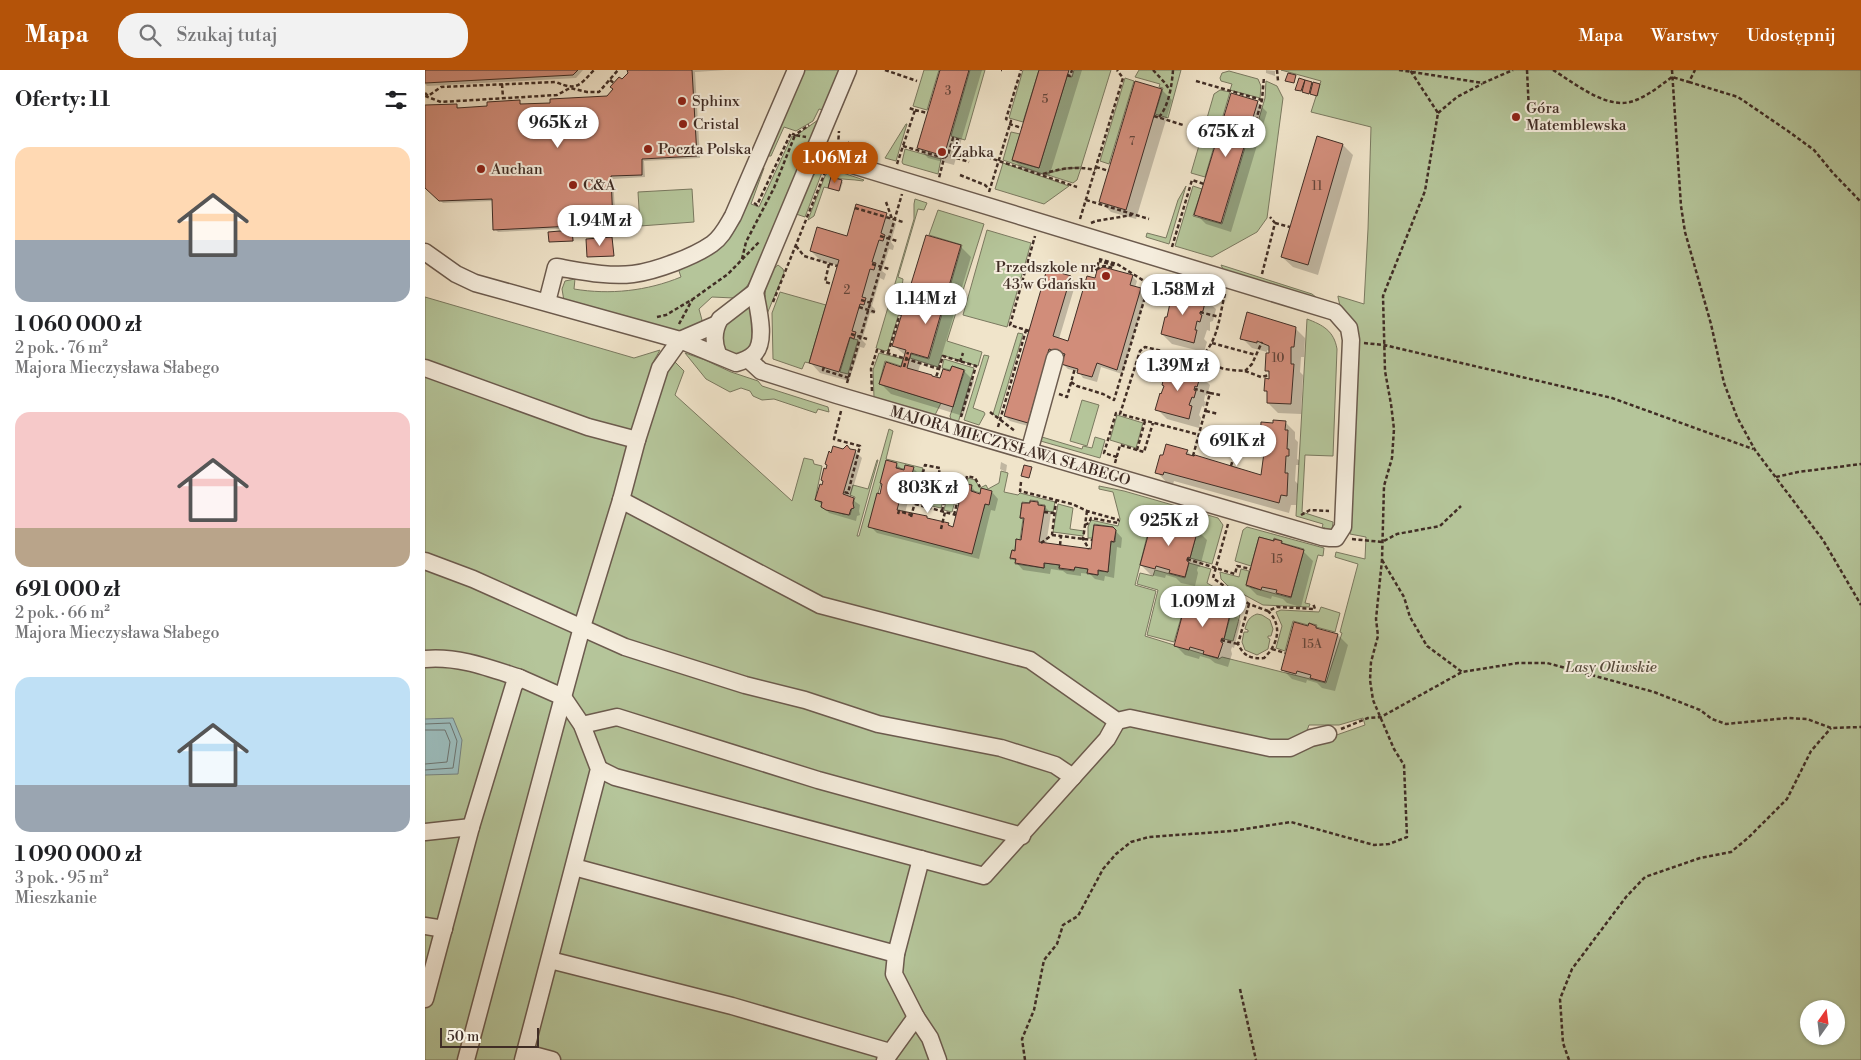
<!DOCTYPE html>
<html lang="pl">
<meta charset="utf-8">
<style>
:root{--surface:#fff;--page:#f2f2f2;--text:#202124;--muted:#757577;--accent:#b45309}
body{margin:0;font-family:"Libre Bodoni",serif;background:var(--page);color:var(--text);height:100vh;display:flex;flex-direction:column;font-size:19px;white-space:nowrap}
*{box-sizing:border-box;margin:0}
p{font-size:16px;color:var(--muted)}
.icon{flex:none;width:28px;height:28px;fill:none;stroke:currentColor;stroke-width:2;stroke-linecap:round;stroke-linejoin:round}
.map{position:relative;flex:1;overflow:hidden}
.drawer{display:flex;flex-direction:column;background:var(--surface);width:425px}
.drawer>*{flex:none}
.needle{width:32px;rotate:14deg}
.fabs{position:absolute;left:1375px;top:930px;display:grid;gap:10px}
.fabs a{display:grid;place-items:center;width:45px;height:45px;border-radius:50%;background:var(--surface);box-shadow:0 1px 4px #0004;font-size:25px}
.scale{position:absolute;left:15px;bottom:12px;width:99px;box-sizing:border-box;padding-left:5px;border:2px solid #402d25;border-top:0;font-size:14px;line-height:18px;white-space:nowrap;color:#402d25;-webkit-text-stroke:4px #f5eddd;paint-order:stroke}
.price{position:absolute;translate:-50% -42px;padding:0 11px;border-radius:18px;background:#fff;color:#222;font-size:16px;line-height:32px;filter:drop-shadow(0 1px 2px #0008)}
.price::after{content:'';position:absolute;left:50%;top:30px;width:15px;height:11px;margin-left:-8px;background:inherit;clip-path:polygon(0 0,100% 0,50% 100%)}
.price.current{background:var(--accent);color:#fff}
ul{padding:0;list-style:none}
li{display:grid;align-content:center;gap:10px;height:265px;padding:0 15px}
li span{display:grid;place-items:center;height:155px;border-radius:15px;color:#555}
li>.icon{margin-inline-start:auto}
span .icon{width:90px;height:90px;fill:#fffc;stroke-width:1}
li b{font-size:21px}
h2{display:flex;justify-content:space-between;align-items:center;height:60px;padding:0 15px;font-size:21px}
header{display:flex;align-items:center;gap:30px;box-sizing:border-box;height:70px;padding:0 25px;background:var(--accent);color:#fff}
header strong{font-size:24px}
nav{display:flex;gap:28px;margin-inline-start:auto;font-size:18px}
.search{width:350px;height:45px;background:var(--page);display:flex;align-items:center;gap:12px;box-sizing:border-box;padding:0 18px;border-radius:20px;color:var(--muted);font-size:19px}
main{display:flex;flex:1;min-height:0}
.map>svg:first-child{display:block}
.green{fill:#b5c59a;stroke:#7a7960;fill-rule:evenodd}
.water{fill:#9cbdbd;stroke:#778380}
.shadow{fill:#0003}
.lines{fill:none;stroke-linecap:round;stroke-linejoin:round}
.shore{stroke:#6e7571;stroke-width:1}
.building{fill:#d18d7a;stroke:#402d25}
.minor-casing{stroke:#6c5b4e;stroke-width:19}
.path{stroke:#402d25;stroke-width:2.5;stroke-dasharray:4 2.5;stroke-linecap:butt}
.minor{stroke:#f5eddd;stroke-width:16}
.poi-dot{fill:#8f2418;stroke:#f5eddd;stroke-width:2}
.labels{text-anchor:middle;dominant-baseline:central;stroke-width:4;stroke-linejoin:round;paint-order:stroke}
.number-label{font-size:12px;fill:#64453a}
.poi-label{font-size:15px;fill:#402d25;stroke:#f5eddd;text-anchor:start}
.street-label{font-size:15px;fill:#402d25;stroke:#f5eddd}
.park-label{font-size:15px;font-style:italic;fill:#574b3c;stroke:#f5eddd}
</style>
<header>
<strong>Mapa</strong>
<div class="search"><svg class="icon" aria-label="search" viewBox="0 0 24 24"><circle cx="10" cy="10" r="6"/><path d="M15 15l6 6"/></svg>Szukaj tutaj</div>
<nav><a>Mapa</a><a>Warstwy</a><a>Udostępnij</a></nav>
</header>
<main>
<section class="drawer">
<h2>Oferty: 11<svg class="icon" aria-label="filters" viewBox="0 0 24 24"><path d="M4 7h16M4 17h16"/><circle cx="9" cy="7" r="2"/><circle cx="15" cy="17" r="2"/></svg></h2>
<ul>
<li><span style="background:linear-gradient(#ffd9b3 60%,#9aa5b1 0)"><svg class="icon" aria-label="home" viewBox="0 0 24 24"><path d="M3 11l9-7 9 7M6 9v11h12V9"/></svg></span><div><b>1 060 000 zł</b><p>2 pok. · 76 m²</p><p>Majora Mieczysława Słabego</p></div></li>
<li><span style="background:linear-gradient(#f6c9c9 75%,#b9a48a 0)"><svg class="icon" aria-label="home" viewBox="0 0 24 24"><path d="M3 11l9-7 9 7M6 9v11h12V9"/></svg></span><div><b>691 000 zł</b><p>2 pok. · 66 m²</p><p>Majora Mieczysława Słabego</p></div></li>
<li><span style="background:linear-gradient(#bfe0f5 70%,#9aa5b1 0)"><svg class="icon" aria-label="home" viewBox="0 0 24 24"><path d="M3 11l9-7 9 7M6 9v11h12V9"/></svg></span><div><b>1 090 000 zł</b><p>3 pok. · 95 m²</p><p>Mieszkanie</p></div></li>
</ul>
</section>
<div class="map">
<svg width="1436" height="990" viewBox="0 0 1436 990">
<rect width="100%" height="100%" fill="#f0e4ca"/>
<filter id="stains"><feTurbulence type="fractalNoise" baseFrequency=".004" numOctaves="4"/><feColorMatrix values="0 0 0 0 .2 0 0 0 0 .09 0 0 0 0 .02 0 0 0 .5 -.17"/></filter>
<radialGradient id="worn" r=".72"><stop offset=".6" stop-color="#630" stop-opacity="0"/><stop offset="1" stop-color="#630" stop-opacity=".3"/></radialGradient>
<path class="green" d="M379,0H415L398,40L394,39L388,51L371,61L359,57L346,86H343Z
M499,0H514L502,40L488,36Z
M545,0H560L540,70L526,66Z
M598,0H614L598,52L584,48Z
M649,0H686L656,97L641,98L618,104L578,90L586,62L595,64L587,91L614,98L642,6L647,7Z
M714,0H756L743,48L730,44L738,18L734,17L735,14L710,7Z
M856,0H1436V990H0V227L209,288L235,280L227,294L241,301L248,290L259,301L250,325L367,431L379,388L388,390L389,394L397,396L390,430L397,432L396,437L418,444L425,445L430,427L425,425L428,415L443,419L452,390H453L432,466H434L464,359L468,361L461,389L498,398L491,423L478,420L483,400L461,395L444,456L532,480L554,440L558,441L563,425L541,419L543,408L550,410L555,418L561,415L563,419L574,413L576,401L583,403L579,422L593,425L595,423L630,432L628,442L620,441V435L613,434V431L605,430V433L597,432L595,448L598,449L595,470L591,469L590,480H587L585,489H591L590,494L619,498L620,493L634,495V499L649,501L650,497L663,499L662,504L673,505V501L683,502L686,472H690L691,460L688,457L669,454L667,468H663V457L666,450L693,456L695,449L688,422L674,419V416L699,421L793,448L798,455L787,494L765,488L773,459L727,446L710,515L731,521L720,566L794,589L797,587L901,613L917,563L915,562L933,494L910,487L911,482L940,489L941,467L925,464L932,278L915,236L913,227V226L939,234L943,159L946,57L886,42L896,11ZM938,648L940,655L886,674L880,666L884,655H914ZM1384,939H1411V966H1384Z
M804,1L833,9L836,16L835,28L805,20L807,14L796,11L795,8L797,3Z
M700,8L709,11L684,94L675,91Z
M841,11L852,16L858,28L842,148L832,162L787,187L750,176L768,116L777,119L768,146L797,154L825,61L830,62L840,28Z
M795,20L805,22L780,107L766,103L789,24Z
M393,50L328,207L322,216L309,228L287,227L274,239L277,250C271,260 262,260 252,262L139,231L137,219L140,211L150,209L149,219C185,225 222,221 256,207L253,198L316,148L338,98H339L326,134L334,137L367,66L369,67Z
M481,54H482L471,91L460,88Z
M480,79L516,89L513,104L478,94L477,92Z
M578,93L644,116L619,134L570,119Z
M399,97L380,147L371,144L387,106Z
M656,98L652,110L648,113L620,104L641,99Z
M406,99L439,110L438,111C427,109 417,110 406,107L403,118L399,117L389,146L383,150L400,106Z
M761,116L744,174L721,167L722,163L741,168L753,130Z
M267,119L269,152L215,156L213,122Z
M490,129L502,133L499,140L493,139L473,207L478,209L476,225L479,226L463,280L460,281L451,278L489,149V134Z
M513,140L559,154L522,271L557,282L553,296L517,285L513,297L485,288L486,284L504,289L537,175L504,165Z
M562,160L606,173L582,257L538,245Z
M353,195L358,199L359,203L342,244C339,228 338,206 353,195Z
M796,195L887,224L896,231L799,201Z
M355,222L401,235L384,293L380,292L377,299L348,289L347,243Z
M325,231L330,270C327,273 325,278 322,280C314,288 302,282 296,274V257Z
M882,249C898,255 909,261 912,279L908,386L880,385L877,442L908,452L907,460L900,461V458H897L898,454L871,446Z
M593,263L598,264L573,347L568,344Z
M425,268L433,270L423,304L415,302Z
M260,283L280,290L306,302L333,311L337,316L403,337L404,342L393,339L391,343L349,329L337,330L328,326L325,321L316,318L305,322L281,309Z
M454,283L478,289L476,296L460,291L454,314L516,333L510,345L449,327L448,300Z
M559,285L564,286L548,338L559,342L560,344L554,355L539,350Z
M519,289L549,298L533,353L526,350L525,346L540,300L527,296L525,300L517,298Z
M657,330L674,335L662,376L645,371Z
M692,345L718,353L711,378L685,370Z
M618,363L617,367L657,379L658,376L667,378L670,367L680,370L675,388L612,370L613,364Z
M511,408L523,411L516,438L493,433V428L505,431Z
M526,412L535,414L527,442L519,440Z
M633,434L648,438L645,459L659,461L658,466L628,462Z
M822,457L899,478L898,486L893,485L880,533L885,534L884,537L838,535L803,516L796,509L795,502L814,507L816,499L824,501L821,516L866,528L879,479L857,473V471L849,468L848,471L834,467L826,496L810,491L818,460Z
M764,493L786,499L782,513C820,535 820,528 808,571L799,569L807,540L762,527L749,572L722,565L733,520L712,514L715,503L728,506L730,500L760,508Z
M896,537L915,543L910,562L891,557L892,555L884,553L883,555L868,551L860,581L851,578L857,556L851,542L856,540L894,542Z
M832,544L837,545L845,550L848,559L846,566H843V568L845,569L843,579L832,585L820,580L817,572L819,562H823V560L820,559C822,551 824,547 832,544Z"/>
<path class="water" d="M28,648L37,670L33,704L0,705V649Z"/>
<path class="shadow" d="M0,0H158L151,8L2,16L0,14Z
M204,0H301L270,2L275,88L219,91L220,107L188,109L191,156L73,162L70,159L68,131L18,133L0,117V37L31,35L34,38L63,37L94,32L98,35L126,34L182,27L204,3Z
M516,0H557L529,95L503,88L493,77Z
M616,0H657L624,107L599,100L589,90Z
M841,0L850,1V6L841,3Z
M874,10L895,15L893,26L873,20Z
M737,20L747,30L711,149L686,142L676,132Z
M832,32L842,42L806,162L781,154L771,144Z
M893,67L918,75L928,85L893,205L868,197L857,187Z
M431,76L436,81L434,87L427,85L422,80Z
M407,108L418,112L415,121L405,119Z
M461,144L471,154L466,172L469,176L468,180L464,179L457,201L461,204L459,210L455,208L447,236L450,239L449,244L445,243L437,270L441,274L439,278L435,277L424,311L395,303L385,292L414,196L396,191L386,181L422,167Z
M147,162L149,171H125Z
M187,169L189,186L164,187Z
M535,176L546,187L513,298L496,292L493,302L515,310L526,303L528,297L539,301L549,311L538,346L466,324L456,314L477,298L481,286L468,275Z
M623,201L646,208L651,212L634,269L644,272L671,210L707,206L712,211L710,218L716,219L721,224L697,304L676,297L672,312L658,308L654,302L643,299L638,294L640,287L629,283L607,357L585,351L580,346Z
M748,221L780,229L791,239L788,251L785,252V261L782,260L779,269L782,272L779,282L747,274L737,264L745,240L744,239Z
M870,258L880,268L879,287H876L875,302L878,305L876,344L853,343L843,333V324L841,321L845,310V305L842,301L845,281L842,280V282L827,278L817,268Z
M775,305L785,315L782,326L780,325L779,331L781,332L779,337L777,336L774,345L776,348L774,358L742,349L732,339Z
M860,352L870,362V369L873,372L872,389L874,390V395H871L870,411L873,414L871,435H866L864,443L749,411L748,414L742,413L732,402L762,381L770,389L837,406L841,378L836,374L849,354Z
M425,380L430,381L437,388L425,428L435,435L434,441L435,445L432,446L431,451L404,443L392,430L402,401L419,381Z
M576,392L582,395L581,402L575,399Z
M472,394L479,402L488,398L495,405L491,417L487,416L480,443L523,455L529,458L535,435L532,432L546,416L553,425L567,422L573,429L570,441L566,440L554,489L452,463L445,456L456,425Z
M612,433L615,436L620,437L626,443L621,475L667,481L688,458L697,468L696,478L692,477L689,508L680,506L679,511L670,509L665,504L656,503V506L642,504L638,501L626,499L625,504L598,500L587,488L597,471L600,450L597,447Z
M772,460L782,470L775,497H773L772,500L773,503L770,516L756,513L751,508L741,505L740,508L726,505L716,495Z
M856,472L860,476L878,481L888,491L876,537L862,533L858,529L847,526L846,529L832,525L822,515L850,473Z
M806,541L816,551L809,578L807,577L806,580L807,584L803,597L790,593L785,589L775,586L774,589L760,585L750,575Z
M884,557H891L894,560L913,565L923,575L910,621L897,618L892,613L882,610L881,613L867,609L857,599Z"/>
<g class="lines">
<path class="shore" d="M0,654L25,653L32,671L28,698L0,700
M0,660H20L25,672L22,692L0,694"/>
</g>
<path class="building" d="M0,0H153L148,5L0,13Z
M202,0H267L272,86L217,89V105L186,106L188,154L68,160L67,129L14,131L0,118V35L32,34V38L62,36V32L95,30V34L125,33V29L182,26L188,19L185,17L194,7L197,9L203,3Z
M515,0H544L519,86L492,78Z
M614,0H644L614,98L587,90Z
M863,3L871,5L869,13L860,11Z
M874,8L880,10L876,21L870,20Z
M880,10L887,12L884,24L877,22Z
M710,11L737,19L701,140L674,132Z
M888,12L895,14L892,26L885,24Z
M806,23L833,31L796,153L769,145Z
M892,66L918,74L883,195L856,187Z
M423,72L432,75L429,83L421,80Z
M406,107L417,110L414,121L403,118Z
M431,134L462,143L456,163L460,165L458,171L454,170L447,192L451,193L449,200L445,199L437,227L441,228L439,235L435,234L427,261L431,262L429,269L425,267L414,302L384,293L414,190L385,181L392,157L422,166Z
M147,160L148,171L124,172L123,162Z
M501,165L536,175L503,288L486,283L482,298L507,305V306L515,308L518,299L525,301L527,296L539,300L528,337L454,314L461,292L476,297L481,280L467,276Z
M187,167L189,186L162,187L161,169Z
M678,197L708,205L705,215L716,218L692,300L672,293L667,307L652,303L653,299L636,294L640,284L624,279L603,353L579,346L622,199L646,206L628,266L643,271L662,206L670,208L672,200Z
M748,219L781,228L778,241L775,242V244L777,245L775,252L772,251L770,260H772L769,273L736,264L740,247H742Z
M822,242L871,257L869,277H866V294H869L866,334L842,333V321H839L840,308L844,309V301H840L841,283H844V276L832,271V273L815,269Z
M742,295L776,304L772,317L770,316L769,320L771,321L769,328L767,327L764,335L767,336L764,349L730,340L735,323L736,324L739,316L737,315Z
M848,350L861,351L860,360H863L862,379H864V386H861L860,403H863L862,426L856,425L854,433L739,402L738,405L730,403L735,385H738L741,374L763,380L761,384L769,386L770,385L836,405L840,375H835L836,352L848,353Z
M422,375L425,379L431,380L418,424L429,428L428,433L429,438L426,439L424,445L401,440L396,437L397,432L390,430L395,414L397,415L398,411L396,410L399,398L401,399L402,395L400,394L404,381L406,383L408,376L418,379Z
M461,390L472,393L471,398L479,400L480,395L489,397L485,411L480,410L472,440L502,446V448L524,453L523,455L528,457L534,433H531L536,413L547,415L546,421L555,424L556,418L567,421L564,435L560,434L547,484L443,457L452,423L455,424L457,414L455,413Z
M599,395L607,397L604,408L596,406Z
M605,431L613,432V435L620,436L614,472L666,479L669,455L688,457L691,460L689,472L686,471L683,502L673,500V505L662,503L663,499L650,497L649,500L634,498L635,495L619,493V498L590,493L591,489L585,488L587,480L590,481L591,469L596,470L599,448H595L597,433H605Z
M728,447L773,459L765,488L763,487L762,489V491L764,492L760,507L744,503L745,500L731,496L730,499L715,495Z
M834,467L849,471V469L857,471L856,473L879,480L866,527L851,523L852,520L837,517L836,520L821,515Z
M762,528L806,540L799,569L797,568L796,570V572L798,573L793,588L778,584L779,581L765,577L764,580L749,576Z
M869,552L883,556L884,553L891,556V558L913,564L900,612L885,608L886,605L872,601L871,604L856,600Z"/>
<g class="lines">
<defs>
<g id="minor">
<path d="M0,182L31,204L50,213L255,270L311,293C318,291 324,289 329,284C342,272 333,238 330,222"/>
<path d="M122,232L131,197C156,201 183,207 208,204C231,201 268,187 287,174C297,167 302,156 308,146L371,0"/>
<path d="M255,270L292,254"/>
<path d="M293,284C288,272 288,261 295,249L330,222L423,0"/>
<path id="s1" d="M323,289L336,301L412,325L897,467L905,468H911L918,457L926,270L924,258L910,242L388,83"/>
<path d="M0,298L163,357L212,370"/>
<path d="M604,382L630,288"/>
<path d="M196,430L395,535L605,590L692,651L705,648L845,678H865L886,668L903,664"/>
<path d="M0,491L48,509L200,577L320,615L380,630L453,654L576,678L630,695L648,707"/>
<path d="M0,589C34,586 64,598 95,608"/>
<path d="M157,655L192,647L393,710L597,766"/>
<path d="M174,699L190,707L559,806L682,669L692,651"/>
<path d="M0,762L46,757"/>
<path d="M149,797L471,884"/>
<path d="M0,856L19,859"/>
<path d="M125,890L307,936L465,982"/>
<path d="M0,929L46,757L89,615L95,608L138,627L157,655L174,699L98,990"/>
<path d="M491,947L469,904L471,884L496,789"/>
<path d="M101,983L127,990"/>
<path d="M41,990L138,627L157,557L196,430L212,370L235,298L255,270"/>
<path d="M460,990L491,947L505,968L513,990"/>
</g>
</defs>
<use href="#minor" class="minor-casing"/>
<path class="path" d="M460,0L492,11
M576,0H577
M728,0L740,13L744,19
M852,0L853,11
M974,0L1058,13L1088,0
M1102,0L1104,42
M1128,0C1151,14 1184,42 1211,30C1224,25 1236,15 1247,7L1264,12L1270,0
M1247,0L1256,136L1260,162L1286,254L1299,313L1312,347L1330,380L1398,470L1436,535
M642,5L645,6L647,0
M185,10L189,13
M771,11L837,30
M1264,12L1313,27L1363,61L1389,80L1408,103L1436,132
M77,14L78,28
M0,23L3,26L16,17L131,12C152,21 154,16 169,0
M0,26L16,32L132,25L145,18L162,22H174L193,0
M490,40L502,43
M1013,43L1032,27L1057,14
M729,46L758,55
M734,47C744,36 747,14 748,0
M584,54L597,58
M825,58L828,60L837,30L839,7
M413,76L414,61
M478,76L519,88L514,108
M550,83L652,117
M519,84L544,92
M519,88L523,85L528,68L534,70
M472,94L490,40L484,38
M671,97L684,101
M618,104C635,98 653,96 670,100
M535,105L560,115L565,120
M564,122L586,51L581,49L596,0
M661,130L724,149
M461,132L467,149
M329,133L332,135L366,63L370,65L384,55
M430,138L478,152
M655,149L698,8L692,0
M666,153L671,151L707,145
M850,153L865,157
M455,166L472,171
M371,176L379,186L412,196
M747,177L767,110L779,114
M317,189L321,172L349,118L370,65L381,67
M404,194L400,212L407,214
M447,194L464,199
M671,199L679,196L688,198V195L674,191
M658,200L670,203L674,191
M837,204L850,153L845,147
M479,217L489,220
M800,224C794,246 793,278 771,289L720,277L715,281L695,344L836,381V377H840
M436,230L446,233
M348,232L401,100
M434,237L450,242
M775,242L794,247
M232,247L241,245L268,229L303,204L335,171
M254,254L267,230
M604,261L585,255L610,166
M426,264L442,269
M787,273L831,285
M939,273L959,275L1187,328L1328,379
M463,283L483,218
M780,285C788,300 804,300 820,301L827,294L837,272
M535,292L538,283
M399,297L398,300L424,308
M479,297L483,282
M514,299L518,286L551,296L536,347
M820,301L836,307L844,305
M646,312L652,316L678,324L689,330L724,214L692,194L674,189
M422,313L477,124
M447,321L446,299L452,280L514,299L511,307
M785,323L795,325
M634,324L642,327L650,298
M416,341L409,369L435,376L423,423L419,422
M781,341L793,344
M565,342L590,361
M573,357L601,260
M712,380L720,351
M768,386L785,323L770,319
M692,387L679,383L691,343L695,344
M690,393L695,375L719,382L728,353
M806,396L812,375
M1351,407L1373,402L1436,394
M596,412L595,421L647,434L662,441L694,450
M478,421L493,425
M490,434L531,445
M517,441L524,410
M662,441L658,469L664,479
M619,442L629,443
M473,444L474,441L486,445
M529,445L537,413
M876,445L885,440L904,441
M486,447L500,395L515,398L513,407L540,414L542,406L550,408L555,417
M803,454L788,508L824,534L843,541L852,537L890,539L888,533
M660,455L664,453L666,448L693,453L694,450
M516,459L520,442
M627,465L667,470
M927,469L957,472L972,464L1015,456L1036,436
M616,473L627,465L631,431
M635,475L636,466
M762,489L810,504L812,496L826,499
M957,490L979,527L985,547L1002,576L1037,602
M824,534L813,574C819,586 825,589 839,588C853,575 858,555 843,541
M796,570L813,574
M847,579L860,583
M916,659L943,648L956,647L1037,602L1093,593H1122L1229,622L1275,640L1287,649L1301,654L1363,648L1382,649L1406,658L1436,657
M815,919L831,990
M600,990L597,969L609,940L619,890L632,874L638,855L653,846L678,799L691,784L706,772L724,767L807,761L866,752L949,775L964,774L982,767L979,695L969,679L948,630L945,610L946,592L953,566L951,549L957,490L959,416L967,388L969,359L966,334L960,301L958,226L1000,121L1013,43L985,0
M1144,990L1138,973L1135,929L1147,899L1201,827L1220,807L1275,788L1306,782L1323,768L1362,729L1386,681L1406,658"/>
<use href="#minor" class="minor"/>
</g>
<g class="poi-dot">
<circle cx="257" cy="31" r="5"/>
<circle cx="1091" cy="47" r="5"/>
<circle cx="258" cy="54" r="5"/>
<circle cx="223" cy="79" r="5"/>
<circle cx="517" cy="82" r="5"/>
<circle cx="56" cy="99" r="5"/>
<circle cx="148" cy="115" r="5"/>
<circle cx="681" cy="206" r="5"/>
</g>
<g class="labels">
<g class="number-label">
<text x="523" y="21">3</text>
<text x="620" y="29">5</text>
<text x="707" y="71">7</text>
<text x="892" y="116">11</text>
<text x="422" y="220">2</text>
<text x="853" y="288">10</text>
<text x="852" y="489">15</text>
<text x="887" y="574">15A</text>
</g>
<g class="poi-label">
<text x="267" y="31">Sphinx</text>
<text x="1101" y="38">Góra<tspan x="1101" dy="17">Matemblewska</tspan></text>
<text x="268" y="54">Cristal</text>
<text x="233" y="79">Poczta Polska</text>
<text x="527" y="82">Żabka</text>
<text x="66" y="99">Auchan</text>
<text x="158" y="115">C&amp;A</text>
<text x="671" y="197" text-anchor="end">Przedszkole nr<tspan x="671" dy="17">43 w Gdańsku</tspan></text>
</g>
<g class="street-label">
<text stroke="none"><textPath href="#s1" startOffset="278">MAJORA MIECZYSŁAWA SŁABEGO</textPath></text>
</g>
<g class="park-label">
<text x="1186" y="597">Lasy Oliwskie</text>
</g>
</g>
<rect width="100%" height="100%" filter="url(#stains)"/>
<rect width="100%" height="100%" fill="url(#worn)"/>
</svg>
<div class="fabs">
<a><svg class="needle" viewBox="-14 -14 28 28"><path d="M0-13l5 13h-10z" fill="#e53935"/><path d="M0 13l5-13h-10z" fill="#757577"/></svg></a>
</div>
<div class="scale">50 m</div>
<b class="price" style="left:133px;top:79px">965K zł</b>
<b class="price" style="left:801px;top:88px">675K zł</b>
<b class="price current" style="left:410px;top:114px">1.06M zł</b>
<b class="price" style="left:175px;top:177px">1.94M zł</b>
<b class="price" style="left:758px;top:246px">1.58M zł</b>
<b class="price" style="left:501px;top:255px">1.14M zł</b>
<b class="price" style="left:753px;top:322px">1.39M zł</b>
<b class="price" style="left:812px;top:397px">691K zł</b>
<b class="price" style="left:503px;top:444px">803K zł</b>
<b class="price" style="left:744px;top:477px">925K zł</b>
<b class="price" style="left:778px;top:558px">1.09M zł</b>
</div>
</main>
